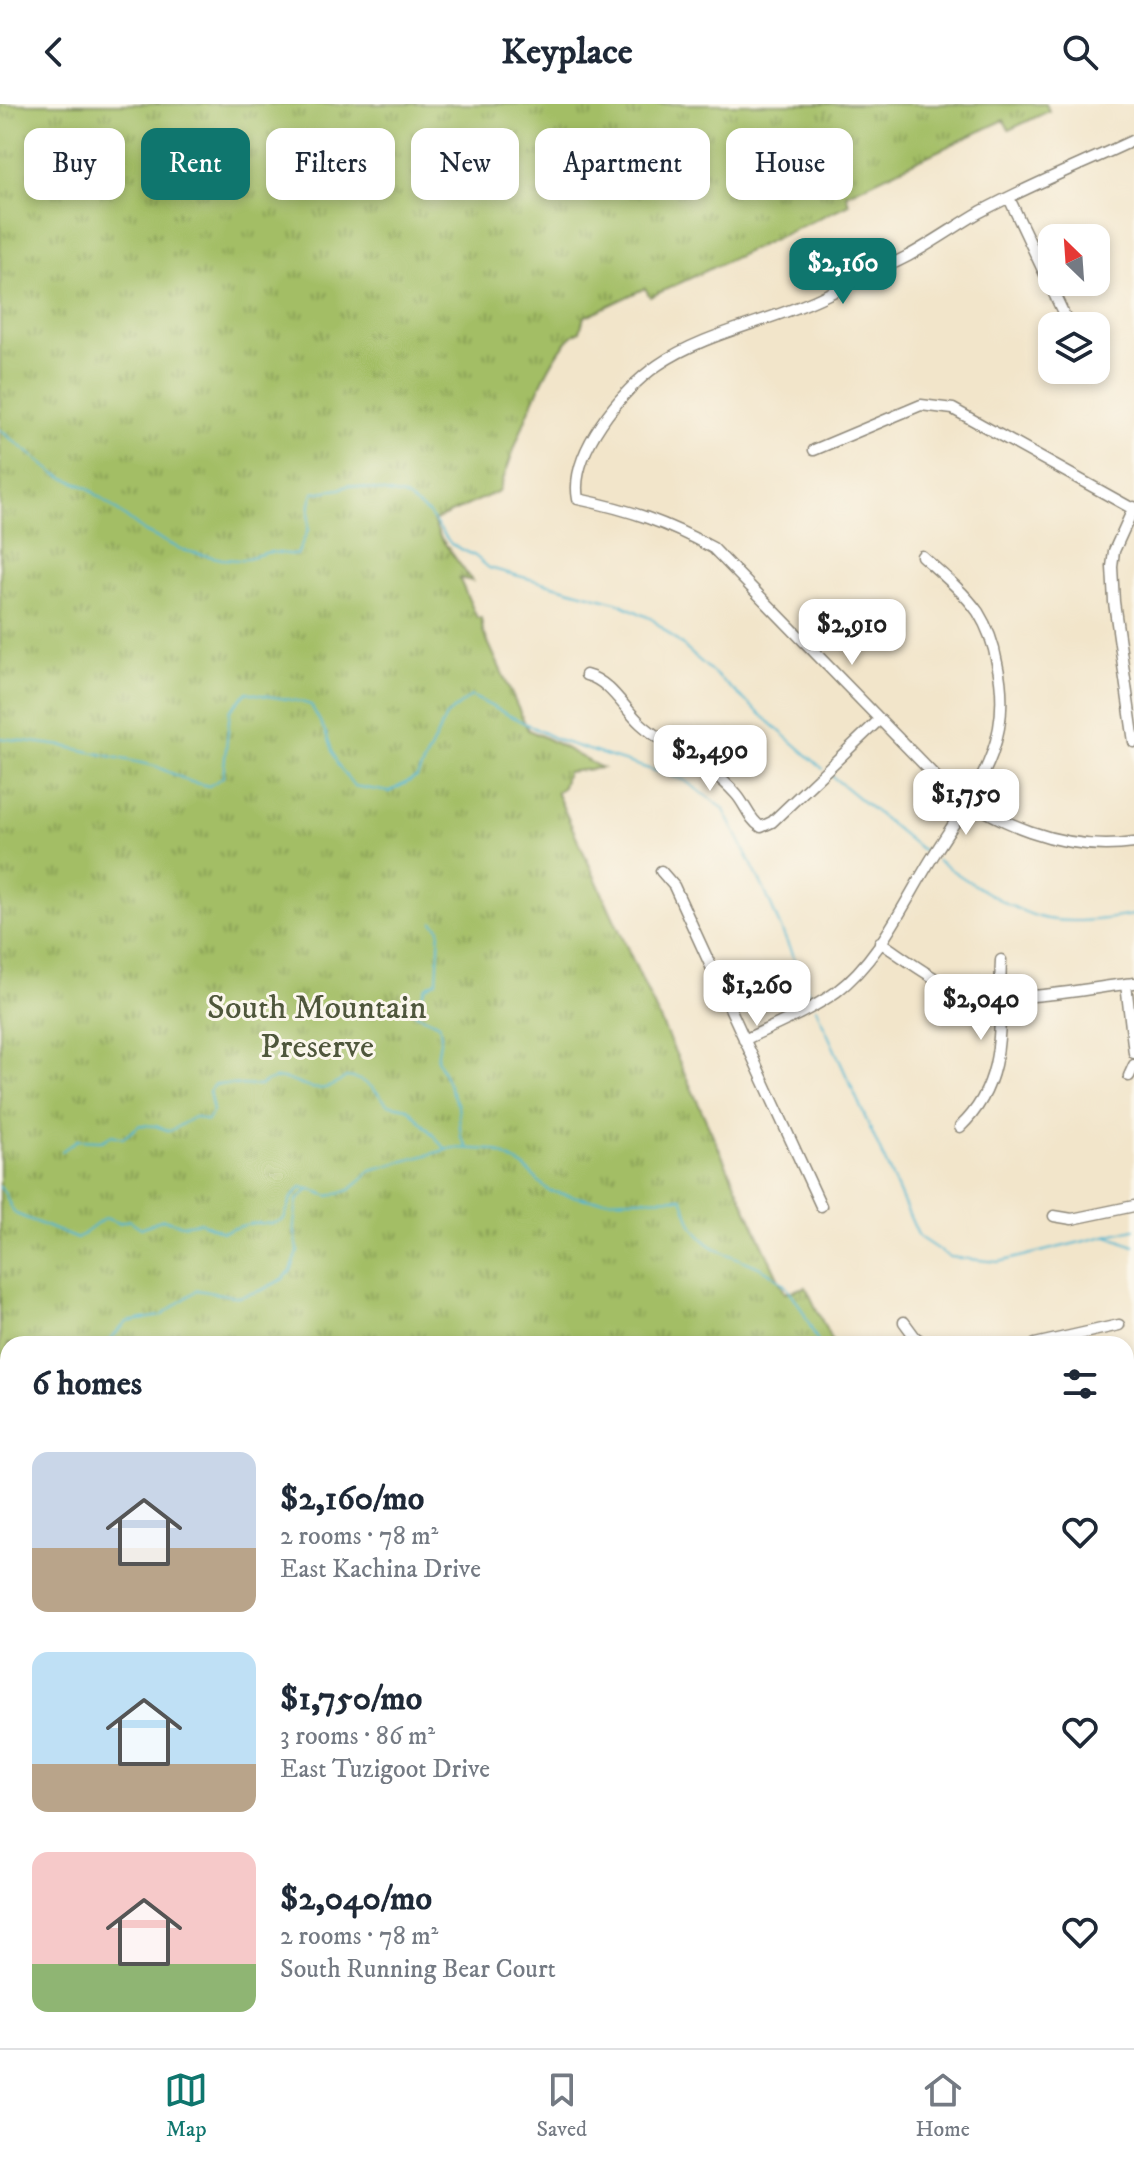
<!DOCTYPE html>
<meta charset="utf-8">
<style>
:root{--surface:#fff;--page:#f2f2f3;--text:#1f2937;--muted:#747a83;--line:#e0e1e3;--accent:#0f766e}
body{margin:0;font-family:"IM FELL DW Pica",serif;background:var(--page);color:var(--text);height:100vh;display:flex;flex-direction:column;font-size:30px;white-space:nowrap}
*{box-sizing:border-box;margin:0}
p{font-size:26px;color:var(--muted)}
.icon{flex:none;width:44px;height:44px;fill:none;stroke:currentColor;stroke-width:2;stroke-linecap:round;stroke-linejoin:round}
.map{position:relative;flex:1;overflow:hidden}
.sheet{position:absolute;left:0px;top:1232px;width:1134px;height:712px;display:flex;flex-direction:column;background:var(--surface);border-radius:24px 24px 0 0;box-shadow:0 4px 12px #0003}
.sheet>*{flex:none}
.banner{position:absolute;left:24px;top:24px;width:1086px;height:72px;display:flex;gap:16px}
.needle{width:52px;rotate:335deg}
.tools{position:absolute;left:1038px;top:120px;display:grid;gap:16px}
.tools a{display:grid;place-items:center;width:72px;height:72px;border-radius:16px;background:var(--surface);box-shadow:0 4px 12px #0003;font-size:40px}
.price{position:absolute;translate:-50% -68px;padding:0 18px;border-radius:16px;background:#fff;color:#222;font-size:26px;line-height:52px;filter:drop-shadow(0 2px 4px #0008)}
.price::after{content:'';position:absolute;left:50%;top:48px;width:24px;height:18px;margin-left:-12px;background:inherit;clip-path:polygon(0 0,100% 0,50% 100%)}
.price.current{background:var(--accent);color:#fff}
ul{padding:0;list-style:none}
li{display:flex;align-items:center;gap:24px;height:200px;padding:0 32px}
li span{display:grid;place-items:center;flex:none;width:224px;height:160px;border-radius:16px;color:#555}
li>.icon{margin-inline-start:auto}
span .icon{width:96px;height:96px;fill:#fffc;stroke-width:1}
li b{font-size:34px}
h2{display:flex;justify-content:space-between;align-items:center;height:96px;padding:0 32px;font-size:34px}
.pill{padding:0 28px;border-radius:16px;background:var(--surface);box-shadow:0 4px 12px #0003;font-size:28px;line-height:72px}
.pill.current{background:var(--accent);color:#fff}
header{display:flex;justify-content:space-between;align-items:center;height:104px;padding:0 32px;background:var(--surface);font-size:36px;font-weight:800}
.dock{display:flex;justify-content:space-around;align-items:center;height:112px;border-top:2px solid var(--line);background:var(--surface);font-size:22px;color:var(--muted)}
.dock a{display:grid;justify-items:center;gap:4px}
.dock .current{color:var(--accent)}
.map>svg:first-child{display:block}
.grass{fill:url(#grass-tufts);stroke:#677448;stroke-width:2}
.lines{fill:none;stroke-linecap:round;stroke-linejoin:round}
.stream{stroke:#51b6d0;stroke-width:2}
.minor-casing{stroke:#8e887a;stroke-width:13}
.minor{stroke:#fff;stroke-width:10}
.labels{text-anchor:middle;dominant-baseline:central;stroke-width:6;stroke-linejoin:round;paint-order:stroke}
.park-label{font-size:34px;fill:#4f573c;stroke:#fbf7ec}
</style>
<header><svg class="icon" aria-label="back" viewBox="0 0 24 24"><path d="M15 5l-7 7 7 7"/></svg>Keyplace<svg class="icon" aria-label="search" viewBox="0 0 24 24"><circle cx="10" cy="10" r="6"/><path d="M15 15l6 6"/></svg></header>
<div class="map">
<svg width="1134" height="1944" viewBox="0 0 1134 1944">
<defs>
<pattern id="grass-tufts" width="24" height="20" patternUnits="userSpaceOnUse" patternTransform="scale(2)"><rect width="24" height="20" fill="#a3be65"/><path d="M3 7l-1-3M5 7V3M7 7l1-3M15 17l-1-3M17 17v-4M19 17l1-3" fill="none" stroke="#859b53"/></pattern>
</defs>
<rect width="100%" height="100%" fill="#fbf7ec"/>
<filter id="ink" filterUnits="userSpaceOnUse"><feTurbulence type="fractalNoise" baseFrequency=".0125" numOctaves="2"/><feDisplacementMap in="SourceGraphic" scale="16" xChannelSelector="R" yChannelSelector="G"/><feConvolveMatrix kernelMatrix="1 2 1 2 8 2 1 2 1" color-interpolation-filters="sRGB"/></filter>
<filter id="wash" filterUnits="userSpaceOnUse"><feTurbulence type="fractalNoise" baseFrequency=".006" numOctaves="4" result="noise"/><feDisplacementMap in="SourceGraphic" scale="32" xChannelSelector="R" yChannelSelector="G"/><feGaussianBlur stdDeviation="1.8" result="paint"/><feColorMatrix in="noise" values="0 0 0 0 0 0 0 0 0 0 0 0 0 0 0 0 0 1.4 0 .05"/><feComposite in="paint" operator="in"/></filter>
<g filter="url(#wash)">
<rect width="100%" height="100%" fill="#f2e5ca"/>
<path class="grass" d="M0,0H1046L1049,7L1009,26L1004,16L846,90L849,100L650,193L645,184L584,213L580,227C548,241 512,352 499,387L433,417L440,433L472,477L459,474L477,514H481L483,527L528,626C554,636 577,652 602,664L567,668L563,683L556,688L785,1189L806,1183L833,1240H8V1936H1126V1733L1134,1732V1944H0Z"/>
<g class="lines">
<path class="stream" d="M0,326L54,369L88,384L145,428L182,446L222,455L240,456L269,448L297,451L308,426L310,400L313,389L340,385L349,381L404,392L429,410L451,440L475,452L489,464L616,498L652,515L823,665
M0,634L63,642L155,662L191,678L209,682L223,673L230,607L247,588C269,594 290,593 311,601L325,627L337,660L354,682L389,688L417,673L446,612L471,592L560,637L684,676L723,704L764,785L813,899
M828,669L928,751
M937,756C964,775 1015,809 1047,815C1075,820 1106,815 1134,811
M433,818L440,825L437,877L426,883L413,908L439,920L441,931L437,955L458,1002L461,1033L467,1043
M816,904L919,1133L949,1153L999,1158L1134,1125
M62,1047L77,1036L102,1037L112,1031L123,1034L140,1021L156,1022L170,1027L194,1013L207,1017L213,1007L209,987L216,980L260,982C292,957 306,1006 346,973C364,974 377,986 387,1000L408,1004L446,1045
M0,1083C9,1091 7,1102 16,1110L77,1135L105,1114L119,1119L129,1116L141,1124L163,1115L182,1121L200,1118L222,1128C233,1125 246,1119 257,1119C268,1119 274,1121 284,1115L291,1095L301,1083L309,1085
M1108,1132L1134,1142
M106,1240L127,1218L161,1212L197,1186L239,1193L262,1186L283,1175L291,1167L298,1148L294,1122L297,1096L310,1085L329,1092L350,1086L371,1066L453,1044L494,1046L523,1062L549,1087L591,1096L682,1094C686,1104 689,1115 694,1124C713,1155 754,1153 779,1176C798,1192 808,1218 819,1240
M1126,1301L1134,1299
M0,1357L8,1354
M0,1592L8,1591
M1126,1778L1134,1779
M0,1790H8
M1126,1839L1134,1838
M910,1936C936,1944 948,1940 974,1936
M1010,1944L1021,1936"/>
</g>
</g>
<g filter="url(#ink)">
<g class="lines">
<defs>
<path id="minor" d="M1134,36C1083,60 1030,81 980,108C956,122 932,139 908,152C879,167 849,180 820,194C769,218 704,229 658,261C622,285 569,350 578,395C630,406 666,418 713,444L939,676C993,719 1063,749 1134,739
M1009,94L1067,217
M814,346L921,301L953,305L1133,405
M1134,403L1114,447L1112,463L1114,498L1134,638
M586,571C610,577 623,603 640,619C669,646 709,659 735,689C745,699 749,716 761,723L772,718L879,616
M661,767L674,782L821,1102
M880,838C901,852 921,867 943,879C998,907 1076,885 1134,879
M1126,880L1134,949
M744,936C775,921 808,908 836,888C881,854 905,796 935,749C975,686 1015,639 997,559C994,542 988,524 978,508C963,487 941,469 922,452
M1129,972L1134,961
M960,1023C1009,977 998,917 1001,856
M1054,1112L1072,1115L1134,1102
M904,1218L915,1233L925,1240
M1035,1240L1119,1221
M1126,1379L1134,1377
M1126,1509L1134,1507
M1126,1648L1134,1651"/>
</defs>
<use href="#minor" class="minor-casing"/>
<use href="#minor" class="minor"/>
</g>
</g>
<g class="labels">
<g class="park-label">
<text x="317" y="904">South Mountain<tspan x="317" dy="39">Preserve</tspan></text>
</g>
</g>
</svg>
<div class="tools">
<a><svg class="needle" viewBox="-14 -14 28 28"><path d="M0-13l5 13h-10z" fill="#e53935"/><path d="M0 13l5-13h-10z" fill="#747a83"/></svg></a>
<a><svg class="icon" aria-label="layers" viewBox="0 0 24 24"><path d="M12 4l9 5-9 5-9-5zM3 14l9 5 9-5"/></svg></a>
</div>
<b class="price current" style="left:843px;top:202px">$2,160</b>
<b class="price" style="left:852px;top:563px">$2,910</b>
<b class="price" style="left:710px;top:689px">$2,490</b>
<b class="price" style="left:966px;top:733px">$1,750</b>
<b class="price" style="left:757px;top:924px">$1,260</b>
<b class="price" style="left:981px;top:938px">$2,040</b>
<div class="banner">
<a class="pill">Buy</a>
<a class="pill current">Rent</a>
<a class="pill">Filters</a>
<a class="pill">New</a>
<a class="pill">Apartment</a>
<a class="pill">House</a>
</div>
<section class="sheet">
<h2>6 homes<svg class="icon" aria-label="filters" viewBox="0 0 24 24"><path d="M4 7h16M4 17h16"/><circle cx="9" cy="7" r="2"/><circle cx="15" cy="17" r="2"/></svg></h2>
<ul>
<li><span style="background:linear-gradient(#c9d6e8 60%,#b9a48a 0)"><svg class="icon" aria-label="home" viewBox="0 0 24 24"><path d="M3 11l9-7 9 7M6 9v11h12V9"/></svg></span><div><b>$2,160/mo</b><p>2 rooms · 78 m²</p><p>East Kachina Drive</p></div><svg class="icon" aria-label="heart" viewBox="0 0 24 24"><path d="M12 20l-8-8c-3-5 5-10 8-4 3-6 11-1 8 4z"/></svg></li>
<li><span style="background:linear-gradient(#bfe0f5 70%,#b9a48a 0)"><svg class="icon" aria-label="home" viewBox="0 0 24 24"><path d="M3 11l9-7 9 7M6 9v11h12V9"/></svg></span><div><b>$1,750/mo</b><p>3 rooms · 86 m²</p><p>East Tuzigoot Drive</p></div><svg class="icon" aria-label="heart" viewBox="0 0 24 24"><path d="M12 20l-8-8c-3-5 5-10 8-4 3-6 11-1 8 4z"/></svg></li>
<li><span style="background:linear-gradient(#f6c9c9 70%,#8fb573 0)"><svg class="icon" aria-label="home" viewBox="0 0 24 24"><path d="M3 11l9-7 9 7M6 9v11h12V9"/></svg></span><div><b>$2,040/mo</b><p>2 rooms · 78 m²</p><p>South Running Bear Court</p></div><svg class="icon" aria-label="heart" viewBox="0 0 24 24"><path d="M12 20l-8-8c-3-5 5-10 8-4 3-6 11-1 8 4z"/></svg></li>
</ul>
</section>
</div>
<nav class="dock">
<a class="current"><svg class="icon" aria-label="map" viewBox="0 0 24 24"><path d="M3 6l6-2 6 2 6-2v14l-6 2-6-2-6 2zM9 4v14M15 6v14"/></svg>Map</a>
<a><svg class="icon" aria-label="saved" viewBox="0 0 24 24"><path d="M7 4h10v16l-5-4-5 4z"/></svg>Saved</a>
<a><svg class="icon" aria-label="home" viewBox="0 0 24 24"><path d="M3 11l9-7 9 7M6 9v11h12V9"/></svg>Home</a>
</nav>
